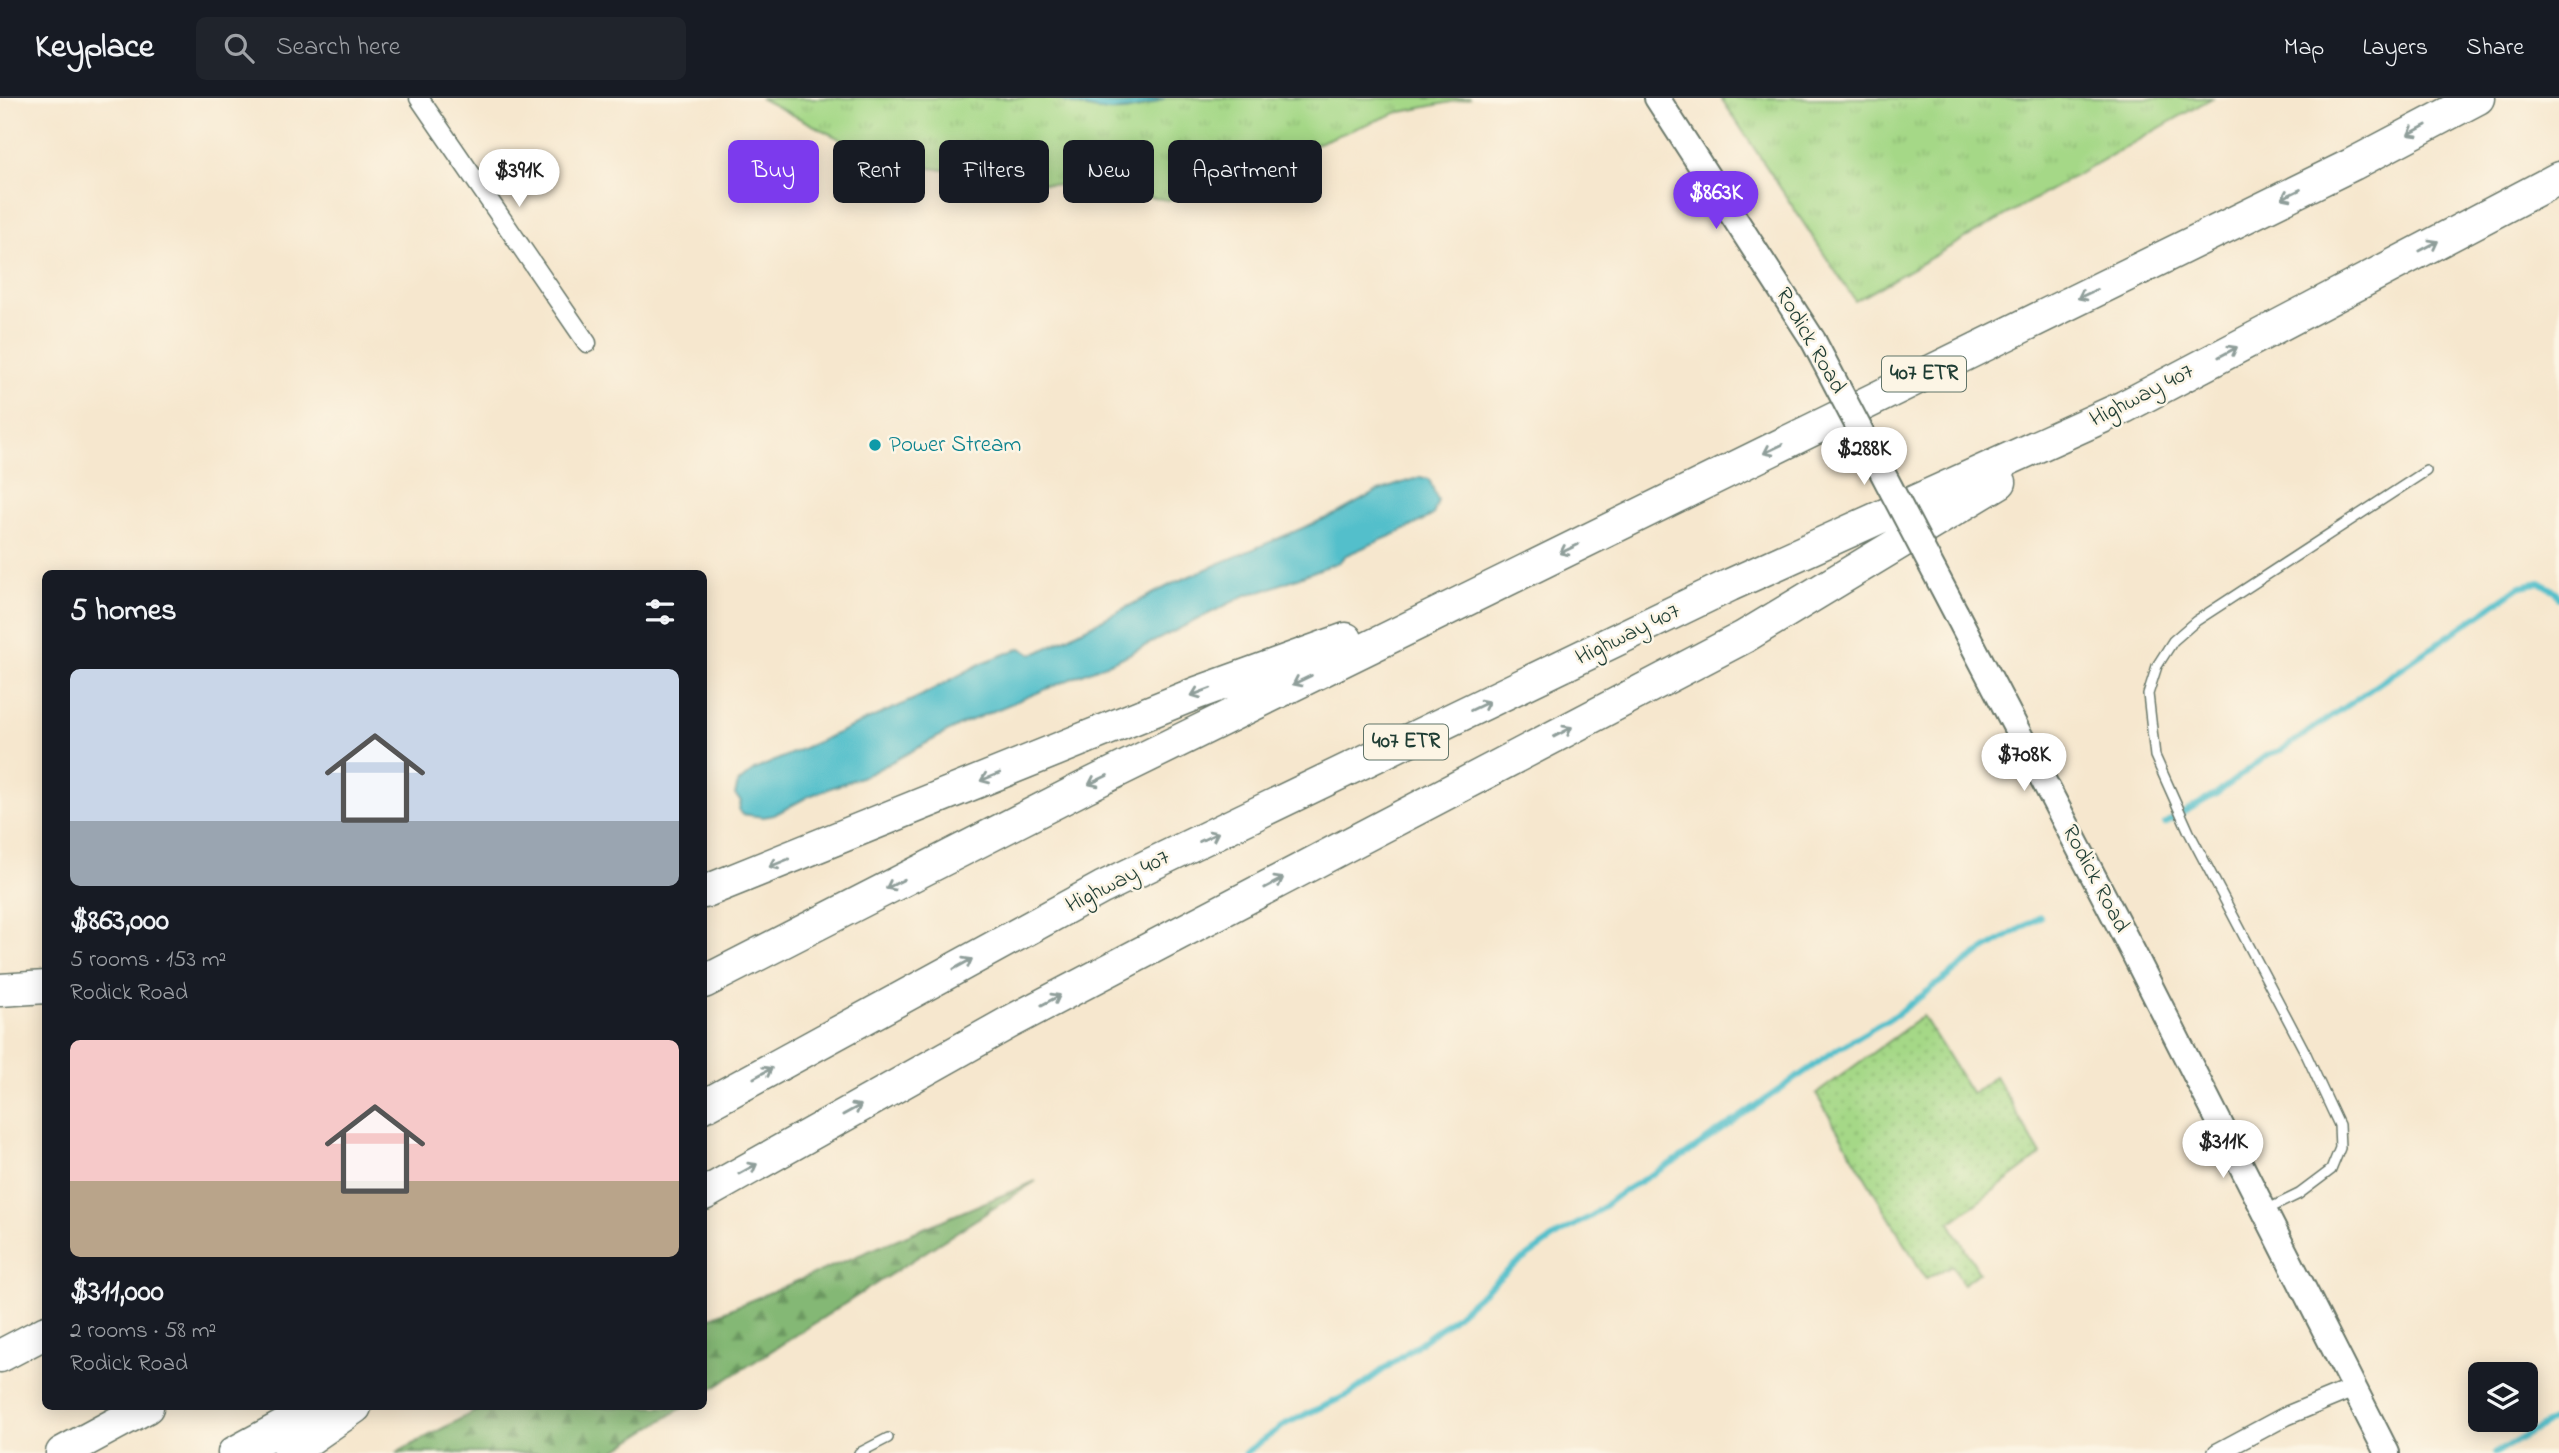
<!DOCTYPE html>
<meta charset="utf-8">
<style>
:root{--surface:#171b24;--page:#20242c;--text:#f1f3f6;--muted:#9ea1a6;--line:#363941;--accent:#7c3aed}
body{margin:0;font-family:"Indie Flower",sans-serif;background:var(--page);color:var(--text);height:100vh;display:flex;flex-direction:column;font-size:26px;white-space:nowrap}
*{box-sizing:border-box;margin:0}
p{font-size:23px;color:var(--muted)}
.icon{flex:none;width:38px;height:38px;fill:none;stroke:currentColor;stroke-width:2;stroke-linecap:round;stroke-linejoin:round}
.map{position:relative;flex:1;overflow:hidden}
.drawer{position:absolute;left:42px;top:472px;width:665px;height:840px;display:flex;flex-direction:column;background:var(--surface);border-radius:10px;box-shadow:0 4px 18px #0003}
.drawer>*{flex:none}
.banner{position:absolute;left:728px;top:42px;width:665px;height:63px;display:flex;gap:14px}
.fabs{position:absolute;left:2468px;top:1264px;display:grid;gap:14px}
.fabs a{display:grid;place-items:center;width:70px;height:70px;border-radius:10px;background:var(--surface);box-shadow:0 4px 18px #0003;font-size:35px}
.price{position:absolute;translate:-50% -60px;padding:0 16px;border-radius:24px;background:#fff;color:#222;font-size:23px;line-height:46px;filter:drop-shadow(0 2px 4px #0008)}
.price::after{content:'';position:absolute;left:50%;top:42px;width:21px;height:16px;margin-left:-10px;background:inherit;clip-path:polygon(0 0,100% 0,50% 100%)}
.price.selected{background:var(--accent);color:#fff}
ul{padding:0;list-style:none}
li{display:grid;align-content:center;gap:14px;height:371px;padding:0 28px}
li span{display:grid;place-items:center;height:217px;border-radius:10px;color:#555}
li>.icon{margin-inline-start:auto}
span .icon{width:126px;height:126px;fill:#fffc;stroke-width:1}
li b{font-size:30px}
h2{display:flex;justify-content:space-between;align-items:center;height:84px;padding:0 28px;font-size:30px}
.tag{padding:0 24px;border-radius:10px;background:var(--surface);box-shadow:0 4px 18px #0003;font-size:24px;line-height:63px}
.tag.selected{background:var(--accent);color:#fff}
header{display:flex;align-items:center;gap:42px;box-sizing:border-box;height:98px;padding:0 35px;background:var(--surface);border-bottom:2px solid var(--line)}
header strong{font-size:33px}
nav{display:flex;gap:38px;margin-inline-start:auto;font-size:24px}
.search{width:490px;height:63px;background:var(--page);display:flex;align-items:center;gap:18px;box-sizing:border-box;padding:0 24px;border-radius:10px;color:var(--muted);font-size:26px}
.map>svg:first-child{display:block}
.grass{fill:url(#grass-tufts);stroke:#628a5e;stroke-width:2}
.forest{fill:url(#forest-firs);stroke:#527a54;stroke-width:2}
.park{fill:url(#park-dots);stroke:#628a5e;stroke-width:2}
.water{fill:#52bfcb;stroke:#387e80;stroke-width:2}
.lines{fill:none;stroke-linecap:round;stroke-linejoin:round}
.stream{stroke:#52bfcb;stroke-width:6}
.lane-casing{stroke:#6a786a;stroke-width:12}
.street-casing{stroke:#6a786a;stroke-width:21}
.secondary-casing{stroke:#6a786a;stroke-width:28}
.highway-casing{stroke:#6a786a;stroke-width:35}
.lane{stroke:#fff;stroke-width:9}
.street{stroke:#fff;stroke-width:18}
.secondary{stroke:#fff;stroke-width:24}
.highway{stroke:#fff;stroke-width:32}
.secondary-bridge-casing{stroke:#6a786a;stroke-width:28;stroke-linecap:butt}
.secondary-bridge{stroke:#fff;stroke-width:24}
.oneway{stroke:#8f9e9a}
.culture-dot{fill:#0f9aa8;stroke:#fcf5e5;stroke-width:2.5}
.labels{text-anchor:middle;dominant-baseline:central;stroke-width:5;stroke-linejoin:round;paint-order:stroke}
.shield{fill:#fcf5e5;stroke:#617469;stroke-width:2}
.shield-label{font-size:21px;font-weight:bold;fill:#1f3d34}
.street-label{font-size:23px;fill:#1f3d34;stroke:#fcf5e5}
.culture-label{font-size:23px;fill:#0d838f;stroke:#fcf5e5;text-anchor:start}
</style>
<header>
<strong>Keyplace</strong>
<div class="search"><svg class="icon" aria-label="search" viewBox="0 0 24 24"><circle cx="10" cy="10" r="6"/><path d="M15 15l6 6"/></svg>Search here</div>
<nav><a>Map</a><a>Layers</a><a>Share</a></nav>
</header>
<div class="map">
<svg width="2559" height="1355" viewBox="0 0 2559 1355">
<defs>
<pattern id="grass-tufts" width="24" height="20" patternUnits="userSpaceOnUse" patternTransform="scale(1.75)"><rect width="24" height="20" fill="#a5d887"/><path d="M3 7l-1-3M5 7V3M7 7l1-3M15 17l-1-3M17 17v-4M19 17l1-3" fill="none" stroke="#8eba75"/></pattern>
<pattern id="forest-firs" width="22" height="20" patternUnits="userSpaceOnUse" patternTransform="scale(1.75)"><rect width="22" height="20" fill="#84b874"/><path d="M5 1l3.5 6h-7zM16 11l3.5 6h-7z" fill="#6b9760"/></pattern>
<pattern id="park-dots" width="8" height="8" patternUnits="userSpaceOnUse" patternTransform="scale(1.75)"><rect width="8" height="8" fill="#a5d887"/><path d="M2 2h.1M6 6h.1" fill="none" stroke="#8eba75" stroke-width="1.8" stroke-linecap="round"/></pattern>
</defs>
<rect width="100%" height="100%" fill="#fcf5e5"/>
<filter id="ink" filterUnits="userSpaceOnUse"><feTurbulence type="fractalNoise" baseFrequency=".0143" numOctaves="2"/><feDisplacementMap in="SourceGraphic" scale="14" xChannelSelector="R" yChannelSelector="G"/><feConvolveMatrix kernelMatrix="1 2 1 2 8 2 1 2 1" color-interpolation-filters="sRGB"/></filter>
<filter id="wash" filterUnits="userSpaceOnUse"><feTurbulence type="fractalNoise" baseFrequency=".00686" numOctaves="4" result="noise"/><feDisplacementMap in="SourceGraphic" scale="28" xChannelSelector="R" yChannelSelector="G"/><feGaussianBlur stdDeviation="1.57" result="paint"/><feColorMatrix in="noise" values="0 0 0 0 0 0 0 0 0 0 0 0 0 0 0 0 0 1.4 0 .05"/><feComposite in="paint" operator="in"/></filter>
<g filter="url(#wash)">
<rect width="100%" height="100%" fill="#f6e7ce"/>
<path class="grass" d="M760,0H1471L1396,15L1169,102L885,64Z
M1721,0H2212L1855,203Z"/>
<path class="forest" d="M1036,1083L704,1296V1222Z
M483,1309H683L611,1355H396Z"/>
<path class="park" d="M1923,918L1972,996L1995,978L2041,1057L1950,1125L1979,1174L1963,1186L1952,1167L1926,1181L1816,996Z"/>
<path class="water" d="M1051,0C1075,0 1098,6 1122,6C1137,6 1150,0 1165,0C1121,22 1095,13 1051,0Z
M1420,379L1429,381L1438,403L1433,417L1407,431L1346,457L1339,464L1263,493L1248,496L1121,560L962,626L871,675L809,698L774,717L763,719L742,716L739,711L741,703L735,697L738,685L754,672L919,599L982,565L1021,550L1031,556L1039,554L1176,484L1338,415L1376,394Z"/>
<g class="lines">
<path class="stream" d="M2165,725L2216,696L2269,656L2282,652L2521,488L2540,484L2555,493L2559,500
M1245,1355L1287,1325L1350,1296L1450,1223L1512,1169L1559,1136L1593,1117L1622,1094L1685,1057L1839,950L1896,917L1976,857L2040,819
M2495,1355L2559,1319"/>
</g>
</g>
<g filter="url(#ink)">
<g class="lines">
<defs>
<path id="lane" d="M2266,1112L2299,1096L2331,1072L2340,1050L2339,1027L2305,954L2189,734L2155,658L2148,596L2157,568L2173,543L2196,523L2426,373
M859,1355L888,1340"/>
<path id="street" d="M419,0L587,245
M2217,1355L2286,1318L2354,1290"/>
<path id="secondary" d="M1657,0L1813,242
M1956,515L2133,854L2387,1355"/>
<path id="highway" d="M704,794L1197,595L1346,541
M704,884L1085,689L2353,66L2478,0
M0,892L46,889
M704,1008L1102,790L1730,487L2124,309L2559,80
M704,1096L1010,924L1744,539L2000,384
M0,1258L46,1234
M62,1355L147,1309
M234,1355L319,1309
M289,1355L355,1309"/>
</defs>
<use href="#lane" class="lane-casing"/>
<use href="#street" class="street-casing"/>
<use href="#secondary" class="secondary-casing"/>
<use href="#highway" class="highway-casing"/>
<use href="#lane" class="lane"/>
<use href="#street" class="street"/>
<use href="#secondary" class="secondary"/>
<use href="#highway" class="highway"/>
<defs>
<path id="secondary-bridge" d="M1813,242L1956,515"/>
</defs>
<use href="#secondary-bridge" class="secondary-bridge-casing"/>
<use href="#secondary-bridge" class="secondary-bridge"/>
</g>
<defs><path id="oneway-shaft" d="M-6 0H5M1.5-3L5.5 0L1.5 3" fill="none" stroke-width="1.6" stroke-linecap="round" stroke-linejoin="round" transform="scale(1.75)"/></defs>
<g class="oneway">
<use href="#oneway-shaft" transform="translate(2417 32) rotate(152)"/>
<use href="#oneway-shaft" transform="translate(2291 96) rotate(154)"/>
<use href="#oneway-shaft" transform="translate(2429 148) rotate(-28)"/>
<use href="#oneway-shaft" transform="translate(2087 196) rotate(154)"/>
<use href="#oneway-shaft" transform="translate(2228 254) rotate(-28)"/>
<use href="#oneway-shaft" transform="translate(1773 351) rotate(154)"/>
<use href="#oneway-shaft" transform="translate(1569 451) rotate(154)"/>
<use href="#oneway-shaft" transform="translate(1302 582) rotate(154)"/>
<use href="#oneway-shaft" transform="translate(1201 594) rotate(159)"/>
<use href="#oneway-shaft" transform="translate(1480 608) rotate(-26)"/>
<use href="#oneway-shaft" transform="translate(1563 634) rotate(-28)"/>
<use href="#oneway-shaft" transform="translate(990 679) rotate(158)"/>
<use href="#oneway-shaft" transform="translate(1098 682) rotate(154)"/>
<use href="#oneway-shaft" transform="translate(1209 739) rotate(-26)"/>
<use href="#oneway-shaft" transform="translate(779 765) rotate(158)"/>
<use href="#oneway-shaft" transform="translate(1274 785) rotate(-28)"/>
<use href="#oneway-shaft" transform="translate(895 786) rotate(153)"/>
<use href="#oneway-shaft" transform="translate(963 866) rotate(-29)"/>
<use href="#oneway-shaft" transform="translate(1051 902) rotate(-28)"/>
<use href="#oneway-shaft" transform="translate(763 975) rotate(-29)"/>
<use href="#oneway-shaft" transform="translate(852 1012) rotate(-29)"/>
<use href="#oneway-shaft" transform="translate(748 1071) rotate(-29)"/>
</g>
</g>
<circle class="culture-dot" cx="875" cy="347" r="7"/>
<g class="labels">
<g class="shield">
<rect x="1882" y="258.5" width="84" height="35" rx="5"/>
<rect x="1364" y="626.5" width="84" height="35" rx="5"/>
</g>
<g class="shield-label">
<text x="1924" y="276">407 ETR</text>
<text x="1406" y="644">407 ETR</text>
</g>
<g class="street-label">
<text transform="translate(1810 243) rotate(60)">Rodick Road</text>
<text transform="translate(2142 298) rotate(-27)">Highway 407</text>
<text transform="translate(1628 537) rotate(-26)">Highway 407</text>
<text transform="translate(2095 781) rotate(62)">Rodick Road</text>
<text transform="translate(1118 784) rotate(-27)">Highway 407</text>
</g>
<g class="culture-label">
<text x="889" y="347">Power Stream</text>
</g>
</g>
</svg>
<div class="fabs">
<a><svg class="icon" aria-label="layers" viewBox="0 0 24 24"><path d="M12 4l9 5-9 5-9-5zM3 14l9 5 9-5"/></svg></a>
</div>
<b class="price" style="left:519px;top:111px">$391K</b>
<b class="price selected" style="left:1716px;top:133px">$863K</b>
<b class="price" style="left:1864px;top:389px">$288K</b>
<b class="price" style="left:2024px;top:695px">$708K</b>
<b class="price" style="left:2223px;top:1082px">$311K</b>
<div class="banner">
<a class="tag selected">Buy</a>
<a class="tag">Rent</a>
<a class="tag">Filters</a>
<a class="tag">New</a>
<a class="tag">Apartment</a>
</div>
<section class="drawer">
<h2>5 homes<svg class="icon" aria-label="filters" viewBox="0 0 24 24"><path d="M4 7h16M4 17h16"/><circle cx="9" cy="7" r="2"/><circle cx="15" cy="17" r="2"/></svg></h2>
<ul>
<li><span style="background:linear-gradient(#c9d6e8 70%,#9aa5b1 0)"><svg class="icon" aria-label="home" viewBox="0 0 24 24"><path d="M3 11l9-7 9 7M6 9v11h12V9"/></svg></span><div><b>$863,000</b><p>5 rooms · 153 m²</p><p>Rodick Road</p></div></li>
<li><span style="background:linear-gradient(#f6c9c9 65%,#b9a48a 0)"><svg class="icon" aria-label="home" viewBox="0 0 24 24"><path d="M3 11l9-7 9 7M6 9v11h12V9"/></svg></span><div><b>$311,000</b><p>2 rooms · 58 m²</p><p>Rodick Road</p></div></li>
</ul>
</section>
</div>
